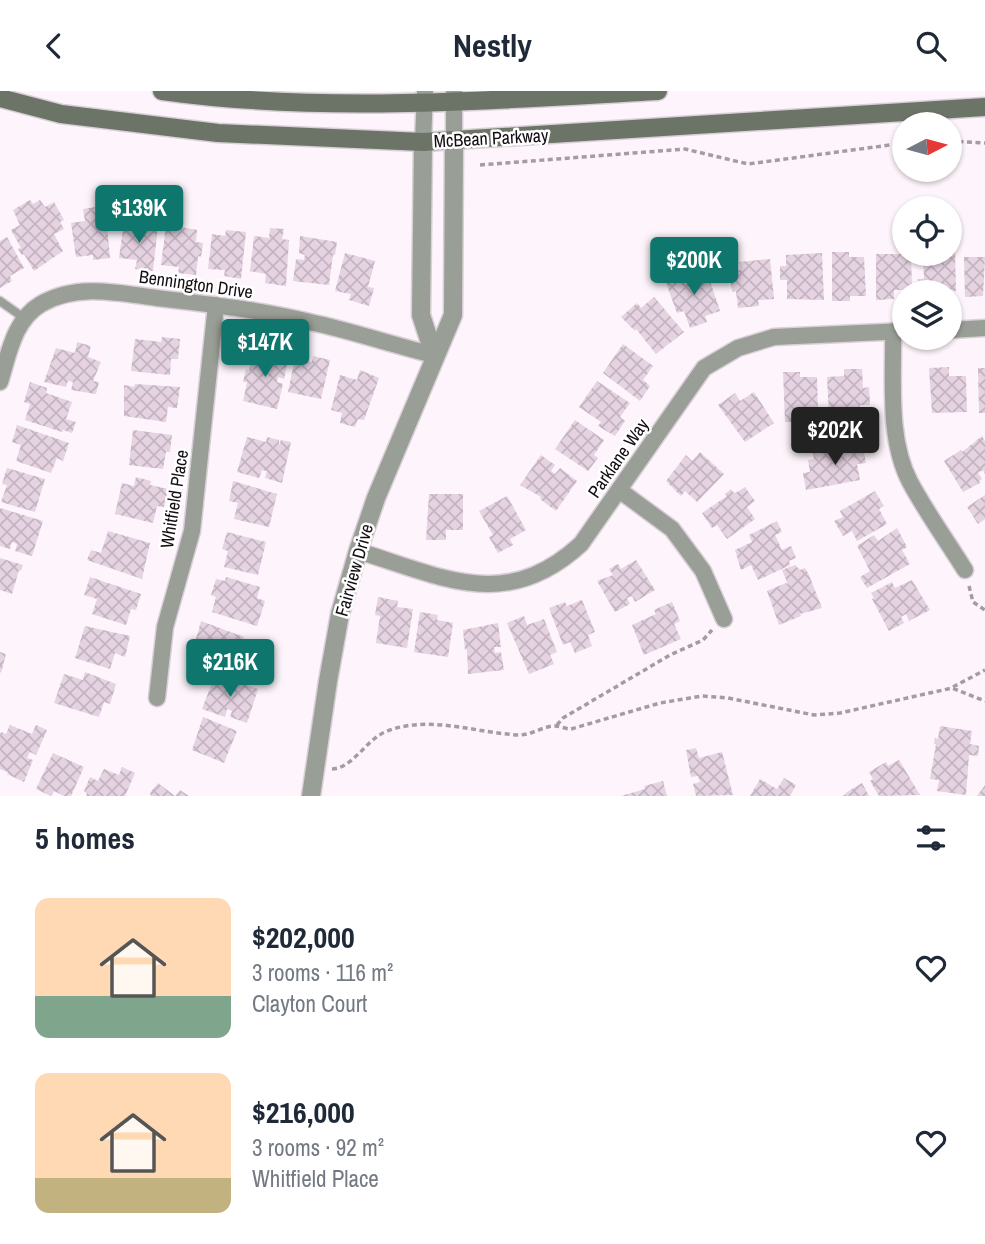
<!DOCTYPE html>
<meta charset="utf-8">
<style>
:root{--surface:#fff;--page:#f6f6f7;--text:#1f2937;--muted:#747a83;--accent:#0f766e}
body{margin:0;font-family:"Archivo Narrow",sans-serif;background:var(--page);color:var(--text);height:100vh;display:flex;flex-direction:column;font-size:26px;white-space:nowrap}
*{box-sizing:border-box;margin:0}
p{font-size:23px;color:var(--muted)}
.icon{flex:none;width:38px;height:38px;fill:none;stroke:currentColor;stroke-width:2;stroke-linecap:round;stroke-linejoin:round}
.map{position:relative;height:705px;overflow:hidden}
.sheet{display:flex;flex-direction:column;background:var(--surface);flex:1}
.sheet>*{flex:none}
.needle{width:46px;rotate:84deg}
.tools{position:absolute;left:892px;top:21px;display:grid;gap:14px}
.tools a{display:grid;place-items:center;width:70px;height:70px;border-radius:50%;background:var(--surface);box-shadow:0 2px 5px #0004;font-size:35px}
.price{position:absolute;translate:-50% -60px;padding:0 16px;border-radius:7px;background:var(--accent);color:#fff;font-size:23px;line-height:46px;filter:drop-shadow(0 2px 4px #0008)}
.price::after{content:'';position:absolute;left:50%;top:42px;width:21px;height:16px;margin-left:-10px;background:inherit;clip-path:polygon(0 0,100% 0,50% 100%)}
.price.selected{background:#222;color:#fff}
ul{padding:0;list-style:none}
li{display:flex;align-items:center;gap:21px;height:175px;padding:0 35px}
li span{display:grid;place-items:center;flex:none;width:196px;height:140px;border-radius:14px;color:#555}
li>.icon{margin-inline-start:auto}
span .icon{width:84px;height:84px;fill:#fffc;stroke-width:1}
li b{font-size:30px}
h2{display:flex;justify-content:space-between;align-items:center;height:84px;padding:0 35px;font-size:30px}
header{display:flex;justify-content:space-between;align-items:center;height:91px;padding:0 35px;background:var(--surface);font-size:32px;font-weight:700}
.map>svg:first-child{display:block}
.building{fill:url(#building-cross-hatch)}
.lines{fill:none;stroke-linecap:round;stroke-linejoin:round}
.service-casing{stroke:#d8d0d6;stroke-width:11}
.minor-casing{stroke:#d8d0d6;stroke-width:19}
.tertiary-casing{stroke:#d8d0d6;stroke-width:21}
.secondary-casing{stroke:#d8d0d6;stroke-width:21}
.path{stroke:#a49ca2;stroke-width:3.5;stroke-dasharray:5 3.5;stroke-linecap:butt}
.service{stroke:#999e96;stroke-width:8}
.minor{stroke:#999e96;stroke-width:16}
.tertiary{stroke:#999e96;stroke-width:18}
.secondary{stroke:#6c7468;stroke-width:18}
.labels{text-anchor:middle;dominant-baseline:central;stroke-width:5;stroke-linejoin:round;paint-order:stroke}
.street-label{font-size:18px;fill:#140e13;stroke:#fff}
</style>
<header><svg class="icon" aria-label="back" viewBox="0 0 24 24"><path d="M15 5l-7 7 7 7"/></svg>Nestly<svg class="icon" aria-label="search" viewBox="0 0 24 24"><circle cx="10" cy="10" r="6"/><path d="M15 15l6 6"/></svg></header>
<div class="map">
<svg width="985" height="705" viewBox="0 0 985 705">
<defs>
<pattern id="building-cross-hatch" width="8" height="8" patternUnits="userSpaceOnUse" patternTransform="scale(1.75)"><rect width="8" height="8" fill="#e5d3e2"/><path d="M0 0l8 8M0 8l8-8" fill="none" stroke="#c4b4c1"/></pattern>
</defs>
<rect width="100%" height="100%" fill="#fdf5fb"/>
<path class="building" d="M30,109L33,113L40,109L45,116L54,111L64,129L60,131L64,138L54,143L63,160L34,180L24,163L22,164L18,158L21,157L11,139L20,134L13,119Z
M102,115L103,125L106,124L110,167L93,169V164L76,166L71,132L85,130L83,118Z
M170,125L182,126L181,136L197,139L196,151L203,152L201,166L198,165L196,184L178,182L179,176L161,174L166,135H169Z
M124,131L158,135L153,180L135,178L137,169L119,167Z
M270,137L284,138L282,148L289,149L286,195L265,192L266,183L250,180L254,145L269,147Z
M226,139L246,141L241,188L224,185L225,179L208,178L212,143L225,145Z
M300,145L337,151L335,164H333L329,194L293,190L296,168L304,169L305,164L299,162Z
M7,146L24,177L10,185L12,190L0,197V150Z
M950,160H955L956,200L919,201L918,188H924L923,163H950Z
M832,161H849V166H864L866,205H850V210H832Z
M345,162L375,170L368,196L374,197L369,215L349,209L351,203L335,200Z
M822,162L824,209L787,208V189H780V175H786V164Z
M876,163H911L912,199H894V208L876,209Z
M964,166H985L983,205L965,206Z
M770,168L774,208L758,209L759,215L738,217L736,200L733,201L731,196V180L740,179L739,171Z
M706,178L720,220L705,225L707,231L690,237L684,220L677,222L666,192Z
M654,206L684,241L656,263L636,238L635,240L621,226L637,212L641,217Z
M162,246L180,248L178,268H171L170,284L131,280L135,248L161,251Z
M77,251L91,255L88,266L101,271L93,290L99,291L96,303L71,299L73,291L68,290L66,296L44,291L56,257L75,262Z
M623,253L653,275L643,289L650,295L640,310L603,282Z
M254,259L289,265L284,288L278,286L277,291L283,293L277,318L243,310L247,291H243L246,278L249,279Z
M313,265L330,269L321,308L288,301L295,267L312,271Z
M949,276V285H966L967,321L932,322L929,277Z
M978,277H985V322H979Z
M844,278H862L863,297L869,296L870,314H860V324L829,325L827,286L844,285Z
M360,279L379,287L364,329L358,328L355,336L340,332L342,322L331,319L340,284L357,289Z
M783,281H800V286H817L818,320L807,322V330L785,331Z
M597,290L630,312L620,326L625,330L615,345L598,335L601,331L579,316Z
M30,291L47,297L46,302L72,311L66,328L76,331L72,342L63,339L62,341L25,329L30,313L24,311Z
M135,293L180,296L177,317L168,316L166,331L124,325V294L134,296Z
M754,301L774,332L745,351L718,314L735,302L740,310Z
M575,329L604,349L594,364L598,367L588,380L555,358Z
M17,334L69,352L63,370L57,367L51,382L16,370L21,354L12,351Z
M133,339L172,344L170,361H166L163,378L129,374Z
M982,345L985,350V383L983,379L978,382L982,388L979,390L980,392L963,401L944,370L961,359L962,361Z
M247,346L266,351L267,346L279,349V354L281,349L291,351L282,392L265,387L267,380L262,379L259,387L237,381Z
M862,351L866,372L857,373L860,389L806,399L803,382L810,381L808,369L814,368L813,362Z
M700,361L724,383L697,411L685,400L681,405L666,390L686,364L692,370Z
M541,364L555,374L551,380L555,383L560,377L577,390L556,420L540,408L541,406L520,394Z
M7,377L45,388L35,421L1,411L7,394L2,393Z
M136,386L151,390L150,394L168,398L164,416L157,415L153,432L115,423L122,392L134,395Z
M233,390L277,403L269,436L234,428L238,412L229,410Z
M745,396L755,410L747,416L755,428L727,448L717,434L712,437L702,422L727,405L725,403L731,398L734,402L737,401Z
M875,400L884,415L879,418L887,433L857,450L852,440L843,445L834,430L843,426L840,420Z
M429,403H463V439H446V449H426Z
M985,404V428L978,433L967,416Z
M507,405L526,439L510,448L513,454L498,462L489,446L493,444L479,420Z
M0,417L43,430L32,465L15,460L17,453L12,451L10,458L0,455Z
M777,430L782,441L775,444L782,459L791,455L796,467L789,470L790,474L758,489L751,474L741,479L735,459L752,451L749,444Z
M897,437L907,456L902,459L910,473L867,497L860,486L870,480L857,455L874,444L878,450Z
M108,440L150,452L142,488L87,469L91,459L101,462Z
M227,441L266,451L258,484L224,476L228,460L222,458Z
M0,467L23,474L21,480L19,479L12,503L0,499Z
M636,469L655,499L635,511L632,505L627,507L630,513L615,521L597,490L613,484L609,478L618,473L621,478Z
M795,474L800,479L805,477L809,484L822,517L800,523L801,525L779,534L767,500L786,492L788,494L782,479Z
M90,486L141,503L136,519L131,518L126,534L92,523L97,508L84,504Z
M226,486L260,496L257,507L265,510L257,535L212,521L216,506L211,504L216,488L225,490Z
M912,489L930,519L909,530L906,523L901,526L904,532L889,540L872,508L874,507L871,502L892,491L895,497Z
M378,506L398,510L397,516L413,518L407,557L376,552L380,525L375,524Z
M582,509L595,541L588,544L592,555L575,562L570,551L563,554L549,517L565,511L567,515Z
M672,511L680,530L674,533L681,548L644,564L632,534L656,523L654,519Z
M420,521L438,524L437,529L453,532L448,566L414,561Z
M524,525L527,534L544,528L557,561L550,564L554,573L529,583L507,532Z
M201,530L244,546L234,578L200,567L205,551L196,548Z
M498,532L501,556H494L495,562L501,561L504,579L468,583L467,558L465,559L463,539Z
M85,535L130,545L125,566L115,562L110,578L75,567Z
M0,561L6,563L1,582L0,581Z
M85,581L116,593L110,613L104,611L99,626L54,612L64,583L83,589Z
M215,584L258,598L247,632L230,626L232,620L227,618L225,626L202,618Z
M203,626L237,640L224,672L192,659Z
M10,634L32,643L36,634L47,639L36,664L30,661L27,667L33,669L24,691L7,683L8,681L0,678V644L1,641L6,643Z
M940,635L972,640L970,653L979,655L978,665L969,664L966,704L937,700L939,689L930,688L936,653H934L935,647L938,648Z
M696,657L699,667L722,661L733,704L696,705L693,693L700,691L698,685L691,686L686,659Z
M53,662L84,676L71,705H64L54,700L51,705L36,698Z
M899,669L920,704L879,705L870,690L873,688L869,681L886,671L888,675Z
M122,676L135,682L125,705H86L87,702L84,700L90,686L98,690L104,678L119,684Z
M784,687L796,694L790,705H750L760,688L777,698Z
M663,690L667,705H621L645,698L644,695Z
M158,692L175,705L180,699L189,705H151L150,702Z
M862,692L869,705H843L847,701Z
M985,694V705H977Z"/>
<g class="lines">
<defs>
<path id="service" d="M0,210L24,227"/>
<path id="minor" d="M454,0V49
M423,51L425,0
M950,239L985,237
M893,240C894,288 887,347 910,391C926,421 947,450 965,479
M0,291C9,262 14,229 41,213C77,192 119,202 157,207C208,213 260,219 310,231C352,240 393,254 434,264
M619,399L672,438L703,480L724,528
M358,460C443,486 506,522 581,453L704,277L738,257L774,246L905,240
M157,607L165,536L192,440L216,214"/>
<path id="tertiary" d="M423,51L421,224L434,264
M311,705L328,590L340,523L358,460L376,407L453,224L454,49"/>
<path id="secondary" d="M162,0C326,23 494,9 658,0
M0,7L61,23L218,42L423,51L985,16"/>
</defs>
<use href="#service" class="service-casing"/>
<use href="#minor" class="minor-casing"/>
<use href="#tertiary" class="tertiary-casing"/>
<use href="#secondary" class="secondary-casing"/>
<path class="path" d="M950,50L985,52
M480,74L685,58L748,73L905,52
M969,495L973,511L985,519
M953,596L985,579
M557,634L563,627L670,564L703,549L712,539
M332,678C353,677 366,649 385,641C428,623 475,642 519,644C532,644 543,635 555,635C560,635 566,638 571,638L660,612L702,605L728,607L814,624L840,622L952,597L985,610"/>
<use href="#service" class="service"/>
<use href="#minor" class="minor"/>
<use href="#tertiary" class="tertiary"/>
<use href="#secondary" class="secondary"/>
</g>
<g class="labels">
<g class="street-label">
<text transform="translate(491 47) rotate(-3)">McBean Parkway</text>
<text transform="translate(196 193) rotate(8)">Bennington Drive</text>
<text transform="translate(618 367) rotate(-55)">Parklane Way</text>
<text transform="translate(174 408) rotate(-81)">Whitfield Place</text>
<text transform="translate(354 479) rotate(-74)">Fairview Drive</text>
</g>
</g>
</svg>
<div class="tools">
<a><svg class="needle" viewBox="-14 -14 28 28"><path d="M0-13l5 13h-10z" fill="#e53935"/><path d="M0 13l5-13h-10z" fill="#747a83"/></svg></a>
<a><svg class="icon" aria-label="locate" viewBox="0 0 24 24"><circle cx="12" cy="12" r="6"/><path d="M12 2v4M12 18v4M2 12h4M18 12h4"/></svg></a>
<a><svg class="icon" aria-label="layers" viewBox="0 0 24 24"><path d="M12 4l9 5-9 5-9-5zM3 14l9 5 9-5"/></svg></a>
</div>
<b class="price" style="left:139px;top:154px">$139K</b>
<b class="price" style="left:694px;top:206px">$200K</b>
<b class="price" style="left:265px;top:288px">$147K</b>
<b class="price selected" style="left:835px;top:376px">$202K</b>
<b class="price" style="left:230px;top:608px">$216K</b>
</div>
<section class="sheet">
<h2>5 homes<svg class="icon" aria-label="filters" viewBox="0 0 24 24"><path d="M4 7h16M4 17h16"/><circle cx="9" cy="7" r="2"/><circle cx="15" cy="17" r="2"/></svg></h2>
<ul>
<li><span style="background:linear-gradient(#ffd9b3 70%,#7fa58c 0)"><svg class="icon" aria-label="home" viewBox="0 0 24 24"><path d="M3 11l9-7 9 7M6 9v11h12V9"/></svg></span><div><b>$202,000</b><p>3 rooms · 116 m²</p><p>Clayton Court</p></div><svg class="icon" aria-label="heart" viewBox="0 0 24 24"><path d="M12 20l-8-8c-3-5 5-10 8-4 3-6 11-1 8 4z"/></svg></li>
<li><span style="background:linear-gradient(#ffd9b3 75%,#c2b280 0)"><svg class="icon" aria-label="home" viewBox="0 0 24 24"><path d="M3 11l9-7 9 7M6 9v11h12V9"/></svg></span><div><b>$216,000</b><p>3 rooms · 92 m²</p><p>Whitfield Place</p></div><svg class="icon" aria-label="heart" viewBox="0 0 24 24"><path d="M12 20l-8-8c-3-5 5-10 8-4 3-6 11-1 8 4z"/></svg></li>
</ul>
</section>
